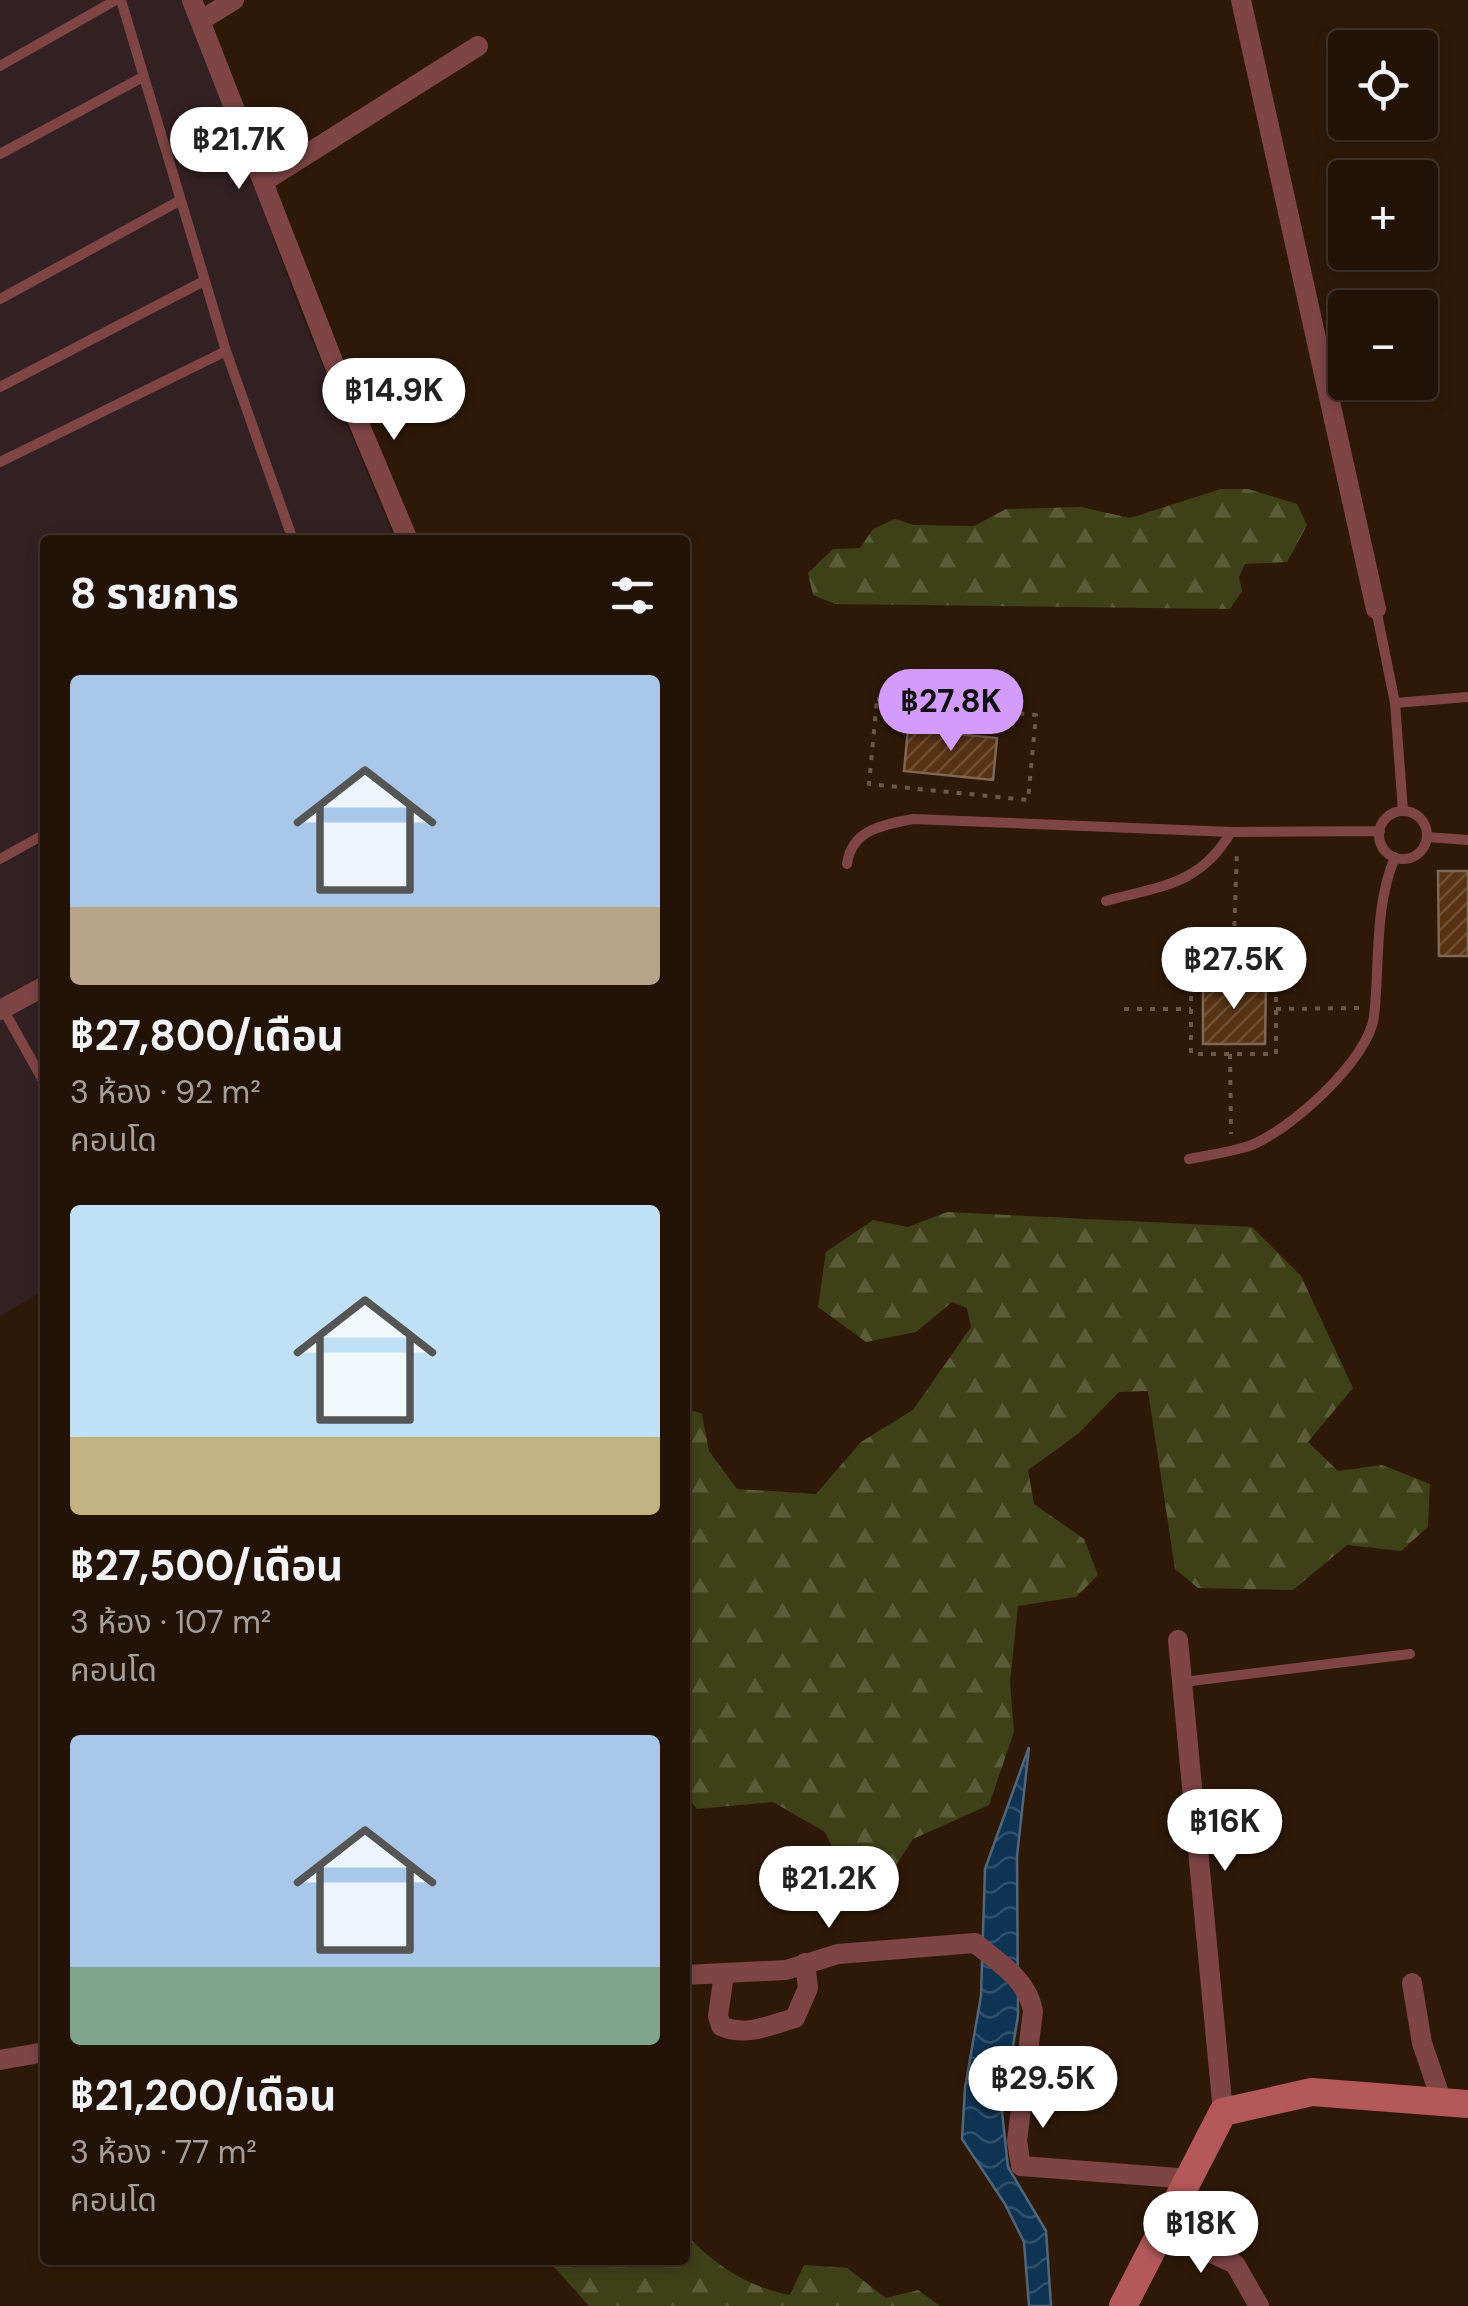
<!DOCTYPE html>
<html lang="th">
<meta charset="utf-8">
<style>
:root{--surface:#221306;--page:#2a1c10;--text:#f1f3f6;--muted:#a29e9b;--line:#3f3228;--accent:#d39cfc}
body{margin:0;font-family:"DM Sans","Noto Sans Thai",sans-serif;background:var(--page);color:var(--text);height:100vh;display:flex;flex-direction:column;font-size:38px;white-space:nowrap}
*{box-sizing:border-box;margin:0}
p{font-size:32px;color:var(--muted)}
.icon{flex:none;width:55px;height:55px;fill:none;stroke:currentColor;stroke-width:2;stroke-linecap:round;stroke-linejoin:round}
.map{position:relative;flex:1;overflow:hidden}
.panel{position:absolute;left:40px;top:535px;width:650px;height:1730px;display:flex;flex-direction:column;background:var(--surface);border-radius:10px;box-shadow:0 5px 15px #0003,0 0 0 2px var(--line)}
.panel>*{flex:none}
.fabs{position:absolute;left:1328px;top:30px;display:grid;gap:20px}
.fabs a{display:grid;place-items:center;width:110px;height:110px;border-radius:10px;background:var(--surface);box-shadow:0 5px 15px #0003,0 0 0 2px var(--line);font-size:50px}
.price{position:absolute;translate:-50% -85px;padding:0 22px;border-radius:35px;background:#fff;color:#222;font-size:32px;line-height:65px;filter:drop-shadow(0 2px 5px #0008)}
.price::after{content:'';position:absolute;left:50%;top:60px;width:30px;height:22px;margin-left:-15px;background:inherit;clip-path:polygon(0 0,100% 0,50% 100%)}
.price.on{background:var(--accent);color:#111}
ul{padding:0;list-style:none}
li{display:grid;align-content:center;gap:20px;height:530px;padding:0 30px}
li span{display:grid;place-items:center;height:310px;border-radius:10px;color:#555}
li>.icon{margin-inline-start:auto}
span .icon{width:180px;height:180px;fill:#fffc;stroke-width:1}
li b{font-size:42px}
h2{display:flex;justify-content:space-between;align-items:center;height:120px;padding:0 30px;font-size:42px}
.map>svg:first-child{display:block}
.education{fill:#332022}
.forest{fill:url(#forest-firs)}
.water{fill:url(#water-waves);stroke:#516679;stroke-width:2.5}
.building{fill:url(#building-hatch);stroke:#806753;stroke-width:2.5}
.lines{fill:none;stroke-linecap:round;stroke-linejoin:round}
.path{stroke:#6b5849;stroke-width:4;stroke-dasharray:5 8;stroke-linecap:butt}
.lane{stroke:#7f4545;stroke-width:10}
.street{stroke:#7f4545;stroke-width:20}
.secondary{stroke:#b4585a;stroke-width:28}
</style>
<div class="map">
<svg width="1468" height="2306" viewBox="0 0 1468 2306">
<defs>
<pattern id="forest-firs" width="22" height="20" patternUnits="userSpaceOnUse" patternTransform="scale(2.5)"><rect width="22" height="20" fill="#3e4117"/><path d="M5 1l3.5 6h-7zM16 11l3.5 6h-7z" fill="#5a5c38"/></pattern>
<pattern id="water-waves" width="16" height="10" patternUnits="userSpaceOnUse" patternTransform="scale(2.5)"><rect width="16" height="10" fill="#0e3353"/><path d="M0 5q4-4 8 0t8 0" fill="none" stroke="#31506b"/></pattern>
<pattern id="building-hatch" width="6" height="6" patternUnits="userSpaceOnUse" patternTransform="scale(2.5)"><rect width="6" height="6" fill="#583313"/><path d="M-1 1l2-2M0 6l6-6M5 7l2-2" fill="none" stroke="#705034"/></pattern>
</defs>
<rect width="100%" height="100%" fill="#2e1908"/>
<path class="education" d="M0,0H186L302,316L395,540H45V1290L0,1316Z"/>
<path class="forest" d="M1221,489H1248L1297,504L1307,525L1287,562L1245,564L1239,577L1242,591L1230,609L835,604L813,595L808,573L833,549L860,548L873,529L895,519L914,525L974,526L1006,509L1081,507L1130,518Z
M947,1212L1252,1227L1301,1276L1353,1388L1308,1442L1338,1471L1382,1465L1430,1484L1428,1527L1401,1551L1347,1545L1293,1590L1198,1588L1175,1569L1148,1391L1119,1392L1078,1434L1028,1470L1034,1504L1084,1539L1098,1575L1076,1597L1018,1606L1010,1682L1014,1732L989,1805L913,1839L893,1870L843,1871L825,1832L773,1802L697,1809L685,1794V1408L702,1414L709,1451L737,1489L816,1494L861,1442L913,1410L971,1327L967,1308L952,1302L916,1332L866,1342L818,1307L826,1252L873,1220L908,1227Z
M685,2233C714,2265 747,2287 790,2295L804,2265L847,2268L886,2298L918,2290L940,2306H589L548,2260H685Z"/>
<path class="water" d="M1029,1747L1017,1856L1018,2016L1002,2112L1008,2167L1046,2231L1051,2306H1029L1024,2242L1005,2204L962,2139L965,2088L981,1996L985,1869Z"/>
<path class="building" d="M908,729L997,738L993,780L904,771Z
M1438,871H1468V956H1439Z
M1203,979L1266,980L1265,1044H1203Z"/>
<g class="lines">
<path class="path" d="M877,699L1036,715L1028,800L869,784Z
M1191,965H1276V1054H1191Z
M1233,965L1237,850
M1124,1009H1191
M1276,1009L1361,1008
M1230,1054L1231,1134"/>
<path class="lane" d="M121,0L226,351L293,540
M0,66L116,0
M0,154L141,78
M0,299L179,201
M0,387L204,281
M0,462L226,351
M1376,609L1395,703L1403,811
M1395,703L1468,697
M1379 835a24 24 0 1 1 48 0a24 24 0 1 1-48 0Z
M1427,837L1468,840
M0,859L45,834
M847,864C852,829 883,825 913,819L1231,832L1380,831
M1106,901C1161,886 1200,885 1231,832
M3,1009L45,1084
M1189,1159C1209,1155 1230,1152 1249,1146C1290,1131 1368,1060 1374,1017C1380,963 1374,907 1395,857
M1183,1682L1410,1654"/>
<path class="street" d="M192,0L334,364L408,540
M1241,0L1376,609
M200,21L234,0
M263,182L478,46
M0,1010L45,986
M1178,1640L1223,2112
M724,1974L718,2016L721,2026C746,2037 771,2025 795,2018L808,1988L805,1963
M685,1975L786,1970L838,1954L975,1943C999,1963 1027,1979 1033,2011L1017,2141L1021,2166L1191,2179
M1412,1983L1422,2043L1442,2102
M0,2060L45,2052
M1162,2230L1235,2264L1259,2306"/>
<path class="secondary" d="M1123,2306L1223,2112L1312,2092L1468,2104"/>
</g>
</svg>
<div class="fabs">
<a><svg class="icon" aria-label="locate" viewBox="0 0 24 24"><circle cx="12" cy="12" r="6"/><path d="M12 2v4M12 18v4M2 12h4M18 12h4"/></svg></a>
<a>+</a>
<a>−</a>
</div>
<b class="price" style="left:239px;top:192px">฿21.7K</b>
<b class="price" style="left:394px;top:443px">฿14.9K</b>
<b class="price on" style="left:951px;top:754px">฿27.8K</b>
<b class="price" style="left:1234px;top:1012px">฿27.5K</b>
<b class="price" style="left:1225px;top:1874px">฿16K</b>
<b class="price" style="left:829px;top:1931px">฿21.2K</b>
<b class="price" style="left:1043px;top:2131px">฿29.5K</b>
<b class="price" style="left:1201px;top:2276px">฿18K</b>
<section class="panel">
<h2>8 รายการ<svg class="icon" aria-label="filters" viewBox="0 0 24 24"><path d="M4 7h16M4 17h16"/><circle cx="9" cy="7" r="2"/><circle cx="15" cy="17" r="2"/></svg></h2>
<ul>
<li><span style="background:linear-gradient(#a9c7e8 75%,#b9a48a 0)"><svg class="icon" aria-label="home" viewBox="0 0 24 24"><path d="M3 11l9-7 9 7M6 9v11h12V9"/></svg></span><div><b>฿27,800/เดือน</b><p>3 ห้อง · 92 m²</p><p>คอนโด</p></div></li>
<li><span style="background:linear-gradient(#bfe0f5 75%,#c2b280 0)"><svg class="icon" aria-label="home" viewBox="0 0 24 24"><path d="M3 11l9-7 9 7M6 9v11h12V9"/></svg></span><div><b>฿27,500/เดือน</b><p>3 ห้อง · 107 m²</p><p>คอนโด</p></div></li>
<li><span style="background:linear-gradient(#a9c7e8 75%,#7fa58c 0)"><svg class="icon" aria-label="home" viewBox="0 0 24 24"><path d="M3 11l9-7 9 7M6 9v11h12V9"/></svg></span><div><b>฿21,200/เดือน</b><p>3 ห้อง · 77 m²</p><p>คอนโด</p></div></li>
</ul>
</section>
</div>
